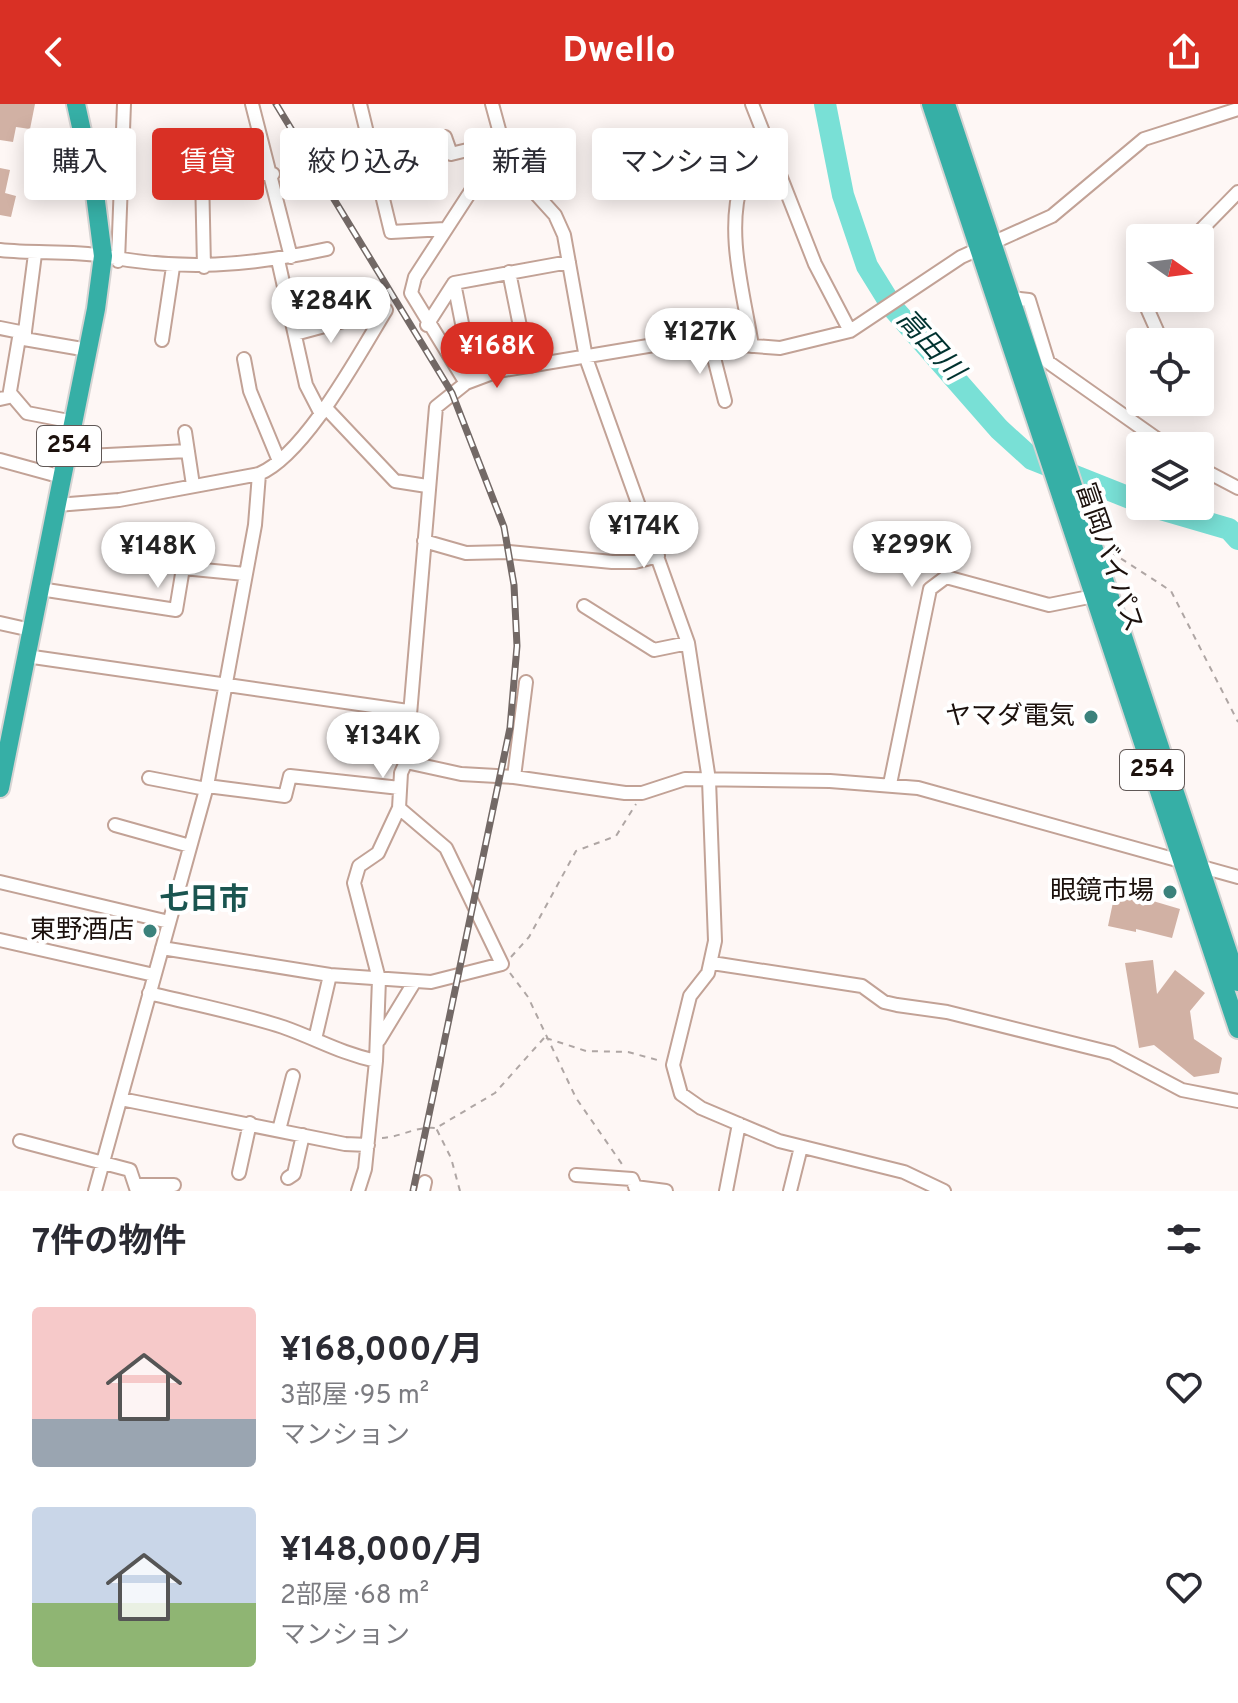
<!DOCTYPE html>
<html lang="ja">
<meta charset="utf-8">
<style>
:root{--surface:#fff;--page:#f2f2f3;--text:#2b2b33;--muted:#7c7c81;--accent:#d93025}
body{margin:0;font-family:Overpass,"Noto Sans JP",sans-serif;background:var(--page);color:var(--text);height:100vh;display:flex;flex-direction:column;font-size:30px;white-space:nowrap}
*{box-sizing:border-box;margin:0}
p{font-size:26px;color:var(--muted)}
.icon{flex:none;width:44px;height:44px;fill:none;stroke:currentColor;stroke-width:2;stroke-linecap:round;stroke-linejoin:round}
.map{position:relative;height:1087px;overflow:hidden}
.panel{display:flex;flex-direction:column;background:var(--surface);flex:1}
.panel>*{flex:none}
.top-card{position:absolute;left:24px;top:24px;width:800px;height:72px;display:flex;gap:16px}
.needle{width:52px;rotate:104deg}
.tools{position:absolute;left:1126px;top:120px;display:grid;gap:16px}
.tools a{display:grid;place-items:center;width:88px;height:88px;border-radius:8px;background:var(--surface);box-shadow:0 4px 20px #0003;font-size:40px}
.price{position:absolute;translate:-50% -68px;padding:0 18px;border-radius:28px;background:#fff;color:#222;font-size:26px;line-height:52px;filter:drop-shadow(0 2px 4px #0008)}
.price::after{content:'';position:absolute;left:50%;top:48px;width:24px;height:18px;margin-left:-12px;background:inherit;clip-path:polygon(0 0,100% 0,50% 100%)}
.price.current{background:var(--accent);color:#fff}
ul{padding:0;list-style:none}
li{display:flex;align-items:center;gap:24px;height:200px;padding:0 32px}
li span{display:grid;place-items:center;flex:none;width:224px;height:160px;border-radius:8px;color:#555}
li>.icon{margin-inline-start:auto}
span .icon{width:96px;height:96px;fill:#fffc;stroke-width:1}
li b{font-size:34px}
h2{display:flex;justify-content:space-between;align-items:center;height:96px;padding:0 32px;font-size:34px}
.chip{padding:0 28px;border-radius:8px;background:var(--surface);box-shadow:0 4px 20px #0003;font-size:28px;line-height:72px}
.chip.current{background:var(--accent);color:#fff}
header{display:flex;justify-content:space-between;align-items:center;height:104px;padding:0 32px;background:var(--accent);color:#fff;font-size:36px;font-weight:700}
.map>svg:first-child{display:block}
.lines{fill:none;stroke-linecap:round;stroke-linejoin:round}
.river{stroke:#79e0d6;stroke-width:22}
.building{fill:#d1b1a4}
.minor-casing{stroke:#c2a296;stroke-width:16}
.highway-casing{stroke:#d6d4d3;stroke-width:22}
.path{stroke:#afa6a4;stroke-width:2;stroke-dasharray:6 6;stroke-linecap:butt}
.minor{stroke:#fff;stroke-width:12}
.highway{stroke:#36afa6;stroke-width:18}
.rail-casing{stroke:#736966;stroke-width:7}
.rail{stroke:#fff;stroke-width:4;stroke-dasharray:12;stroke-linecap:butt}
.poi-dot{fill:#3b827c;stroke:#fff;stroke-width:3}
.labels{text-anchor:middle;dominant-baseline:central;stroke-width:8;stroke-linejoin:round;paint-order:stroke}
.shield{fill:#fff;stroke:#605856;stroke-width:2}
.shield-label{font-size:24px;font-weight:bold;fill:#1c110d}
.street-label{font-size:26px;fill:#1c110d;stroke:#fff}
.poi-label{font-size:26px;fill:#1c110d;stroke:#fff;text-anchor:end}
.water-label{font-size:28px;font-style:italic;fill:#003330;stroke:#fff}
.quarter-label{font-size:30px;font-weight:bold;fill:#1a5550;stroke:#fff}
</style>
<header><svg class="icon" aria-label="back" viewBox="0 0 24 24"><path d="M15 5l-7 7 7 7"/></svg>Dwello<svg class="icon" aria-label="share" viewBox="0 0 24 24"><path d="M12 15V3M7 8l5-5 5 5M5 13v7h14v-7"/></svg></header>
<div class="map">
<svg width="1238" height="1087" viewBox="0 0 1238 1087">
<rect width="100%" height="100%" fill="#fef7f5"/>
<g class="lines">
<path class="river" d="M825,0L843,91L867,162L893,204L999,325L1032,355L1140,398
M1150,402L1229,425L1238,435"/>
</g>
<path class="building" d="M0,0H35L30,25L16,23L13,38L0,36Z
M0,64L10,66L5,89L16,92L11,113L0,111Z
M1116,784L1138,787L1136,792L1180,805L1172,834L1136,825V828L1108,822Z
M1153,856L1157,890L1175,866L1205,889L1190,907L1194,935L1222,954L1219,969L1194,973L1154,941L1139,944L1125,859Z"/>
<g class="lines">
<defs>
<path id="minor" d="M252,0L291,153
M360,0L391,128L445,125
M492,0L501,33L497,47L415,173L411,189L466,279L498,267L660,240L702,238L780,244L850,227L961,153L1052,112L1144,35L1238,5
M752,0L815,160L850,227
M445,33L451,50L488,41L497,47L555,111L564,131L586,254L688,539L709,676L715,837L708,869L690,892L673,961L681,990L701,1004L779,1037L904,1068L944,1087
M742,77C725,128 744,190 752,242
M1193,134L1238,88
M0,146C34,150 71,146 104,152C183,167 248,162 327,145
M35,150L24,235L88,246
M278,156L306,281L321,310
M118,157L124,0
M204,163L202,70H273
M509,168L528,262
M454,179L473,275
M1010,194L1029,196L1048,258L1167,342
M1151,194L1147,204L1162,238
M427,221L454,179L569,158
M0,224L25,229
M295,230L358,213
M162,236L173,163
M710,238L725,297
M244,255L250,287L279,357
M10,289L27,309L74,318
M0,295L9,293L20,228
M325,303L395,377L427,382
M185,328L193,381
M67,353L188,347
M0,356L62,373
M1200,364L1238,384
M57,401L119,396L259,370
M424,437L466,449L509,448L612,458H635L658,452
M40,485L176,506L183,464L245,470
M584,502L654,546L688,539
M0,519L31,526
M26,552L408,607
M406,658L461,670L514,673L625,689H642L685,675L830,677L918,684L1238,773
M514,673L526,578
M149,674L206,685
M890,680L930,485L946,473L1049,501L1094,492
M207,682L285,692L290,672L400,684
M115,721L190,742
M0,778L169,818
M0,836L154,871
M162,844L330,871L431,878L502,860L446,744L399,704
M712,859L862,882L884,898L897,901L947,908L1112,949L1182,986L1238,997
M149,889C193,900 240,909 283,923C317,935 340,949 376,957
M316,931L330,871
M379,936L415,877
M121,995L345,1040L368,1041
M279,1026L293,972
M20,1037L130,1066L137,1087
M239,1069L250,1019
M576,1071L632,1075L637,1087
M288,1074L294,1070L303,1031
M136,1081H174
M635,1083L666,1087
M95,1087L207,682L255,421L259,370C305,351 359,250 386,206
M358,1087L365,1065L376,957L379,875L354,779L359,762L378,749L399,704L401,669L406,658L436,303L466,279
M423,1087L425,1078
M726,1087L739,1020
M790,1087L801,1043"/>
<path id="highway" d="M931,0L1238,925
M946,0L1238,878
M0,684L96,205L103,152L94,82L76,0"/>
</defs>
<use href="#minor" class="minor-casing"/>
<use href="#highway" class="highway-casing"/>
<path class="path" d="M1111,448L1171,487L1238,618
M511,853L529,833L576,747L616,732L636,700
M510,869L528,893L576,994L624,1063
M546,934L586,947L628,948L661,957
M382,1034C401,1033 416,1022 436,1024
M460,1087L451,1054L436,1024L495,989L544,934"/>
<use href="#minor" class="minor"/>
<use href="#highway" class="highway"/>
<defs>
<path id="rail" d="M276,0L452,289L504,423L514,481L517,542L510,624L413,1087"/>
</defs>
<use href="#rail" class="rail-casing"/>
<use href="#rail" class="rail"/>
</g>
<g class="poi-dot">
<circle cx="1091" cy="613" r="8"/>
<circle cx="1170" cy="788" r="8"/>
<circle cx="150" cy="827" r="8"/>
</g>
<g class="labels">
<g class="shield">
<rect x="37" y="322" width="64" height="40" rx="6"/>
<rect x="1120" y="646" width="64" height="40" rx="6"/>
</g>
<g class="shield-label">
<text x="69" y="342">254</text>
<text x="1152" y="666">254</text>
</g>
<g class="street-label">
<text transform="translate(1108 454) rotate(71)">富岡バイパス</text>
</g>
<g class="poi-label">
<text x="1075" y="613">ヤマダ電気</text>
<text x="1154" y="788">眼鏡市場</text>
<text x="134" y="827">東野酒店</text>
</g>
<g class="water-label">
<text transform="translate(929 242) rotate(48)">高田川</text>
</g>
<g class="quarter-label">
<text x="204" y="797">七日市</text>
</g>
</g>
</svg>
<div class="tools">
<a><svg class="needle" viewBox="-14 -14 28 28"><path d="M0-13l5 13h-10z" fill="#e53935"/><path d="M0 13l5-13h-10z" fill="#7c7c81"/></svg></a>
<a><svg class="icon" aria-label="locate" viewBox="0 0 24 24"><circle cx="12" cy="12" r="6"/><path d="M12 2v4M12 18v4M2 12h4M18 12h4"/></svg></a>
<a><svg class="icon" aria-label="layers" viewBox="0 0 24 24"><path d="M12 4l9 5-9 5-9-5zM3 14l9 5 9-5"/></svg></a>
</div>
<b class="price" style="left:331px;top:241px">¥284K</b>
<b class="price" style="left:700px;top:272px">¥127K</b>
<b class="price current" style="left:497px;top:286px">¥168K</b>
<b class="price" style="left:644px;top:466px">¥174K</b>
<b class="price" style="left:912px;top:485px">¥299K</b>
<b class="price" style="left:158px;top:486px">¥148K</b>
<b class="price" style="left:383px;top:676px">¥134K</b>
<div class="top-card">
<a class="chip">購入</a>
<a class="chip current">賃貸</a>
<a class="chip">絞り込み</a>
<a class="chip">新着</a>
<a class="chip">マンション</a>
</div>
</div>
<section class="panel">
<h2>7件の物件<svg class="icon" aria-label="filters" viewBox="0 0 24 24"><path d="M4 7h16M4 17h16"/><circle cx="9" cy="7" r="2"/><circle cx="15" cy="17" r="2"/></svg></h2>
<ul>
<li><span style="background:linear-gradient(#f6c9c9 70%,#9aa5b1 0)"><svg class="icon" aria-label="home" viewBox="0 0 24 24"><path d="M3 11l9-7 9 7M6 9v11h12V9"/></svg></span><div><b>¥168,000/月</b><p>3部屋 · 95 m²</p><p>マンション</p></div><svg class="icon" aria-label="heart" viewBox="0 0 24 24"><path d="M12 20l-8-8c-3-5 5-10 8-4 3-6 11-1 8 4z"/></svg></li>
<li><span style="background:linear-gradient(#c9d6e8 60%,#8fb573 0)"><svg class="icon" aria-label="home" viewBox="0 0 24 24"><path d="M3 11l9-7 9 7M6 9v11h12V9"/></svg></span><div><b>¥148,000/月</b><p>2部屋 · 68 m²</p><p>マンション</p></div><svg class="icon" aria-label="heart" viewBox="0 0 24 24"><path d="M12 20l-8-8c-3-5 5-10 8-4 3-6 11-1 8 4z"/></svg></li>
</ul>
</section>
